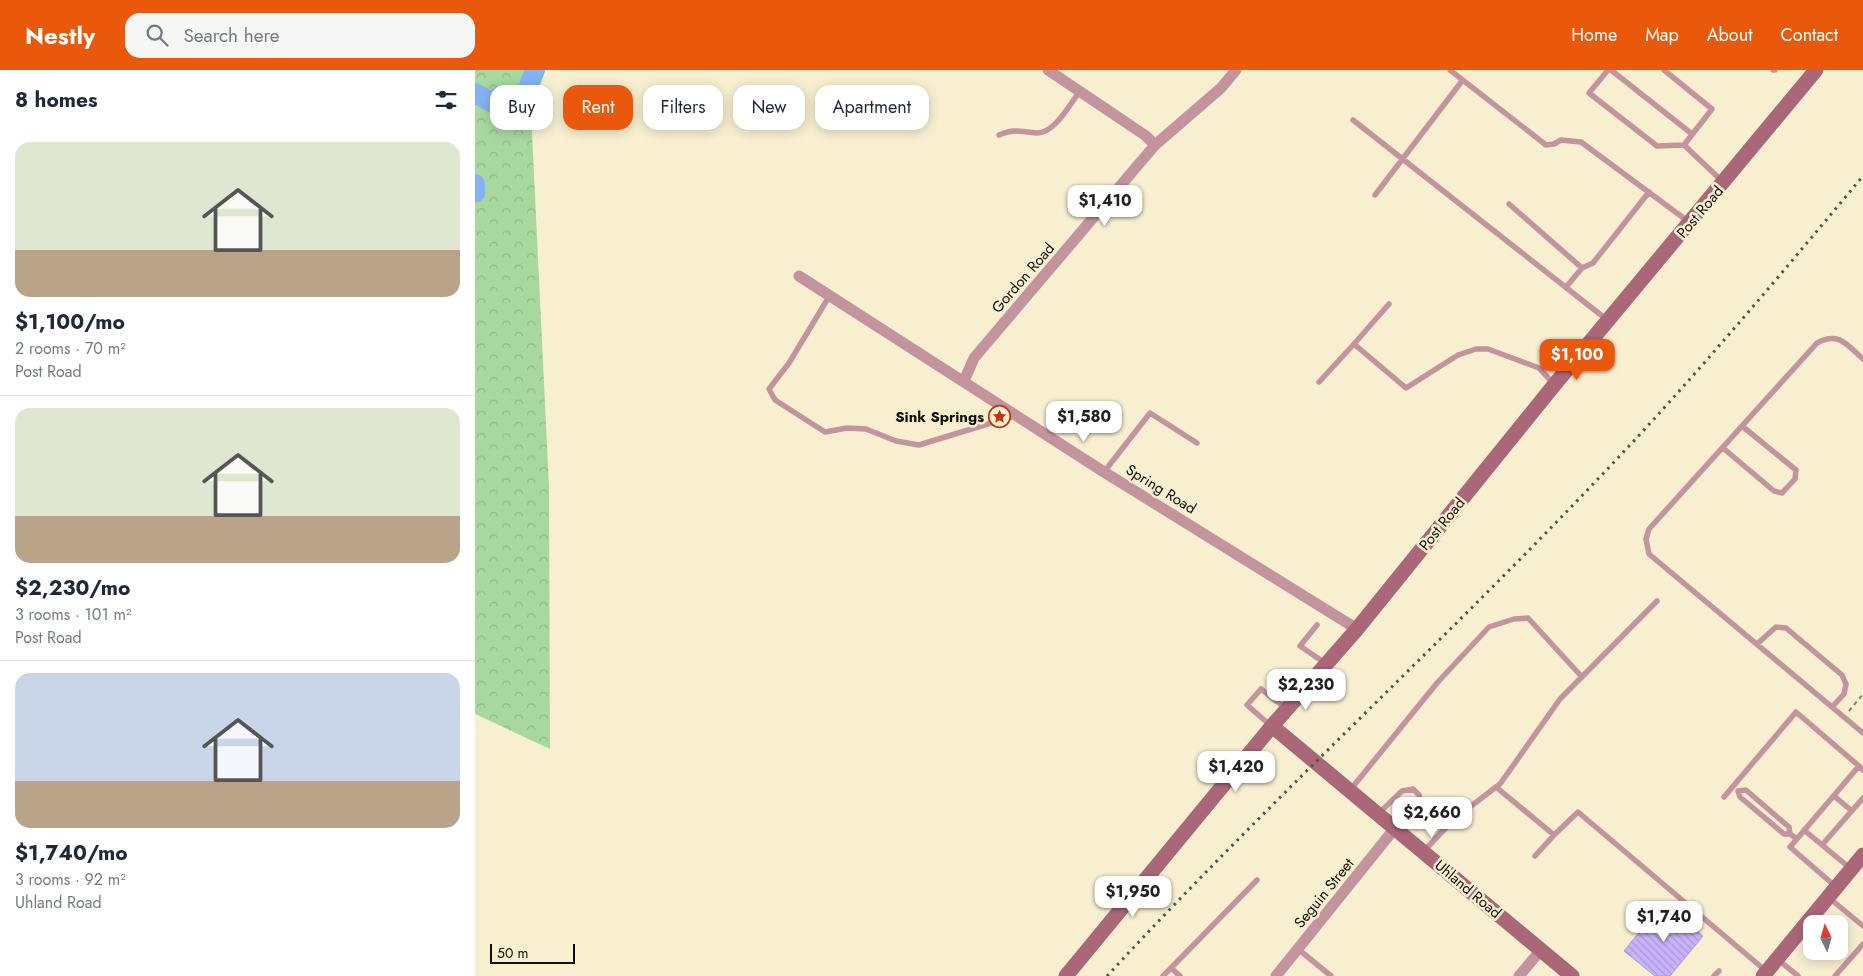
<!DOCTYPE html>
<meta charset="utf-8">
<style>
:root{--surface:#fff;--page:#f6f6f7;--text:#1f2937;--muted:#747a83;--line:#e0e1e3;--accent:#ea580c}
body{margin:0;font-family:Jost,sans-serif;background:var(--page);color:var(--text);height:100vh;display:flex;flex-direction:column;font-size:19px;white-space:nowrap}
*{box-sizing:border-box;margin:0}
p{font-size:16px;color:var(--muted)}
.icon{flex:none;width:28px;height:28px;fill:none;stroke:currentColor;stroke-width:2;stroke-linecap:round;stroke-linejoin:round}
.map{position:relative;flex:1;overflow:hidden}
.details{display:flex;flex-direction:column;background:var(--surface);width:475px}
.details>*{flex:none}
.guide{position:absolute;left:15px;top:15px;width:475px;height:45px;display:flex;gap:10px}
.needle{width:32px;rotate:355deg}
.tools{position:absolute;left:1328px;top:845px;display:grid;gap:10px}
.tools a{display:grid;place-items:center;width:45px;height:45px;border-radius:10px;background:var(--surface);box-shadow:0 2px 12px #0003;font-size:25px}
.scale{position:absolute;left:15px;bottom:12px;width:85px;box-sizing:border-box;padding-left:5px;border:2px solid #0e0c03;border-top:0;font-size:14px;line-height:18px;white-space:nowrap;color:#0e0c03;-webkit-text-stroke:4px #f7efd0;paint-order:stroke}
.price{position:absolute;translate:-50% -42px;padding:0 11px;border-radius:10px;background:#fff;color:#222;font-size:16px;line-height:32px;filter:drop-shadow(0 1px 2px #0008)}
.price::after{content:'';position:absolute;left:50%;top:30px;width:15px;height:11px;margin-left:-8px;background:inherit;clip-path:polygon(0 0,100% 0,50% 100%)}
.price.current{background:var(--accent);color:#fff}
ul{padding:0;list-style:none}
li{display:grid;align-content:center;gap:10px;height:265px;padding:0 15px}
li+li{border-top:1px solid var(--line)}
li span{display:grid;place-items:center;height:155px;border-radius:15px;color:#555}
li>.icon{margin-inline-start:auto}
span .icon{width:90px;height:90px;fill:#fffc;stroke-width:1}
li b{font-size:21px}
h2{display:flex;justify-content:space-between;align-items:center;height:60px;padding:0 15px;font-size:21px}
.pill{padding:0 18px;border-radius:15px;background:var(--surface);box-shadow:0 2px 12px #0003;font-size:18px;line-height:45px}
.pill.current{background:var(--accent);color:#fff}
header{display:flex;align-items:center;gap:30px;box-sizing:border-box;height:70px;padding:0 25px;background:var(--accent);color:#fff}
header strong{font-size:24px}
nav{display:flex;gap:28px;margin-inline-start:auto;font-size:18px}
.search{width:350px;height:45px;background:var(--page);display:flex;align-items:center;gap:12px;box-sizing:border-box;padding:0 18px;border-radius:15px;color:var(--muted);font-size:19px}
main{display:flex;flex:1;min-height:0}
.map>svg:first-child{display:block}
.forest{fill:url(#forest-crowns)}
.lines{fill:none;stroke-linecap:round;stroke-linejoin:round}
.river{stroke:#84b3f1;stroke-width:20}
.building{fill:url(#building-back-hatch);stroke:#a8a0bd}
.path{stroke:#847f6a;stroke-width:2;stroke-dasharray:4 4;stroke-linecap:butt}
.lane{stroke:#c3949e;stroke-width:5.5}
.street{stroke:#c3949e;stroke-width:11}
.secondary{stroke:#aa6777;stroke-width:15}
.rail{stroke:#565242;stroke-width:3;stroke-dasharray:2.5 5;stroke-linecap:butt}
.labels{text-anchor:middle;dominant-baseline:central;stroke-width:5;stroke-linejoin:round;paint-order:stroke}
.street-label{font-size:15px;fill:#0e0c03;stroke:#f7efd0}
.poi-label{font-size:15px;font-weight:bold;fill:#0e0c03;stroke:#f7efd0;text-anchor:end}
</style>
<header>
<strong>Nestly</strong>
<div class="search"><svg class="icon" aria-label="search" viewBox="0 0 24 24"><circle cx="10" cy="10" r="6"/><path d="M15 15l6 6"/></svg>Search here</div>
<nav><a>Home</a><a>Map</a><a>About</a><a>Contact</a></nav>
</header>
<main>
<section class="details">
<h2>8 homes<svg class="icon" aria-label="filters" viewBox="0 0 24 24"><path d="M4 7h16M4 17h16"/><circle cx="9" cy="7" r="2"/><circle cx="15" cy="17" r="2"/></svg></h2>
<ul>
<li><span style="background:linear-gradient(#dfe7d0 70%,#b9a48a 0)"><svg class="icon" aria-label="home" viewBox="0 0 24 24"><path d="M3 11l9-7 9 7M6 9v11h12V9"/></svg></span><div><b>$1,100/mo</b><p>2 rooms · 70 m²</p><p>Post Road</p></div></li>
<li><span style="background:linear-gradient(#dfe7d0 70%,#b9a48a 0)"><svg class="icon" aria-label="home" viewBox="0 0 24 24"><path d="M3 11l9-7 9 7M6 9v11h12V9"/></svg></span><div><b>$2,230/mo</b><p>3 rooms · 101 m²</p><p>Post Road</p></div></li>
<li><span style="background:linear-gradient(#c9d6e8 70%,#b9a48a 0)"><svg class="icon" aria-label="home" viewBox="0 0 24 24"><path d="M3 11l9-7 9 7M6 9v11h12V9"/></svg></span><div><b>$1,740/mo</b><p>3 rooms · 92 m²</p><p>Uhland Road</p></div></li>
</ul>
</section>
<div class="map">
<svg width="1388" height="906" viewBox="0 0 1388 906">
<defs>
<pattern id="forest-crowns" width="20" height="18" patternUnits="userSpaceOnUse" patternTransform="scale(1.25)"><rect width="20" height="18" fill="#a8d89f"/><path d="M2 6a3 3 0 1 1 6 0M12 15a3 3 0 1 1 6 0" fill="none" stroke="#8fb887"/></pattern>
<pattern id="building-back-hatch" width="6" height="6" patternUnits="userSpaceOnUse" patternTransform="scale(1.25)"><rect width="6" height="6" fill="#c8b3fc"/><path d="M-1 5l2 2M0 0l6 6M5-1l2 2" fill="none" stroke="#ab99d6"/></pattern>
</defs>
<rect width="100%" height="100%" fill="#f7efd0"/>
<path class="forest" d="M0,0H54L74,417L75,679L0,644Z"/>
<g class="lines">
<path class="river" d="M0,23L16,32L25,26L47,27L52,21L60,0
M0,114V123"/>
</g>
<path class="building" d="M1188,833L1228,866L1195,906H1180L1149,881Z"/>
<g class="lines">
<path class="path" d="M1374,641L1388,624"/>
<path class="lane" d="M975,0L1071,75L1079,74L1086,70L1106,72L1214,152
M1133,0L1114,23L1182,76L1209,75L1247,111
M1136,0L1217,64
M1189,0L1237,39L1209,75
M1298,0H1300
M878,50L1131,249
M524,65C541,58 545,62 562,63C580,63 595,34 605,21
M900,125L987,11
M1034,134L1107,198
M1092,216L1107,198L1118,193L1174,122
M355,225L314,293L294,319L300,330L350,362L372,358L391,359L421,371L444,375L539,346
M914,234L879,274L931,318L983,285L1001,279H1013L1064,298L1078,313
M1388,289C1372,275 1364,261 1342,273L1174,459L1171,469L1174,484L1388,663
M844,312L879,274
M1248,378L1299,421L1307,423L1320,409L1321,400L1267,356
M629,402L675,343L722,373
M842,555L825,576L850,593
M1282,574L1301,557L1311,558L1367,605L1371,614L1369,624L1357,637
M795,655L772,635L786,619L812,639
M1021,717L1079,765L1103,742L1291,901
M876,719L962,613L1014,557L1039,549L1053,548L1107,607
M1359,726L1377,741
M1249,727L1321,642L1384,696
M904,743L927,721L938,719L944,725L947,737L926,762
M1329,760L1376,799
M1315,764L1314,757L1271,720L1263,721L1265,727L1309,764H1315L1322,769
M1347,775L1388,728
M948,782L979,749L1025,714L1085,629L1182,531
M1060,786L1079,765
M1360,816L1315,777L1384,696L1388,700
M1353,827L1388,856
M823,879L856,906
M1302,889L1323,906
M688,906L696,898
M705,906L696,898L782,810
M1239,906L1244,901
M1360,906L1388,874"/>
<path class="street" d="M573,0L671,66L680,75
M324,206L629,402L882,559
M489,311L499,288L680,75L746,18L761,0
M801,906L920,758
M1044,906L1066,880"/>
<path class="secondary" d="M797,656L1097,906
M591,906L797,656L882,559L1080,314L1341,0
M1288,906L1388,785"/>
<path class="rail" d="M632,906C790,735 962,578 1122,410C1215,313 1302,209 1388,106"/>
</g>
<defs>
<symbol id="sight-ring" viewBox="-11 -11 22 22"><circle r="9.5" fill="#f7efd0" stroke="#bf360d" stroke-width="1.5"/><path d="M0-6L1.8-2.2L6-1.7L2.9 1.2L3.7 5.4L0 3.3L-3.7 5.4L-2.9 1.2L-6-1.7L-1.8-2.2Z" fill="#bf360d"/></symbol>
</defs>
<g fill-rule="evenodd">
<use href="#sight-ring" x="512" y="334" width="25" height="25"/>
</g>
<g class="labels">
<g class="street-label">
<text transform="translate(1225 142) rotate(-50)">Post Road</text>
<text transform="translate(548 208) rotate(-49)">Gordon Road</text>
<text transform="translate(686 419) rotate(32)">Spring Road</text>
<text transform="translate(967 454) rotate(-51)">Post Road</text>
<text transform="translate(993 819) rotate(40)">Uhland Road</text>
<text transform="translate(849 823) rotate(-51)">Seguin Street</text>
</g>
<g class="poi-label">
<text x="509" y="347">Sink Springs</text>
</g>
</g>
</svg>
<div class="tools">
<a><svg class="needle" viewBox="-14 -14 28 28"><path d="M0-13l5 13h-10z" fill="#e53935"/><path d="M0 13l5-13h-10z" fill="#747a83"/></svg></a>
</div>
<div class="scale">50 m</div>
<b class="price" style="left:630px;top:157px">$1,410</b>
<b class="price current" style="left:1102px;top:311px">$1,100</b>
<b class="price" style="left:609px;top:373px">$1,580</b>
<b class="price" style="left:831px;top:641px">$2,230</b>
<b class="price" style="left:761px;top:723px">$1,420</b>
<b class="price" style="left:957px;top:769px">$2,660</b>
<b class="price" style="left:658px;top:848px">$1,950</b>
<b class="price" style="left:1189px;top:873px">$1,740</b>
<div class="guide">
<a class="pill">Buy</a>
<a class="pill current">Rent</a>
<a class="pill">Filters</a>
<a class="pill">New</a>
<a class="pill">Apartment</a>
</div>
</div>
</main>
